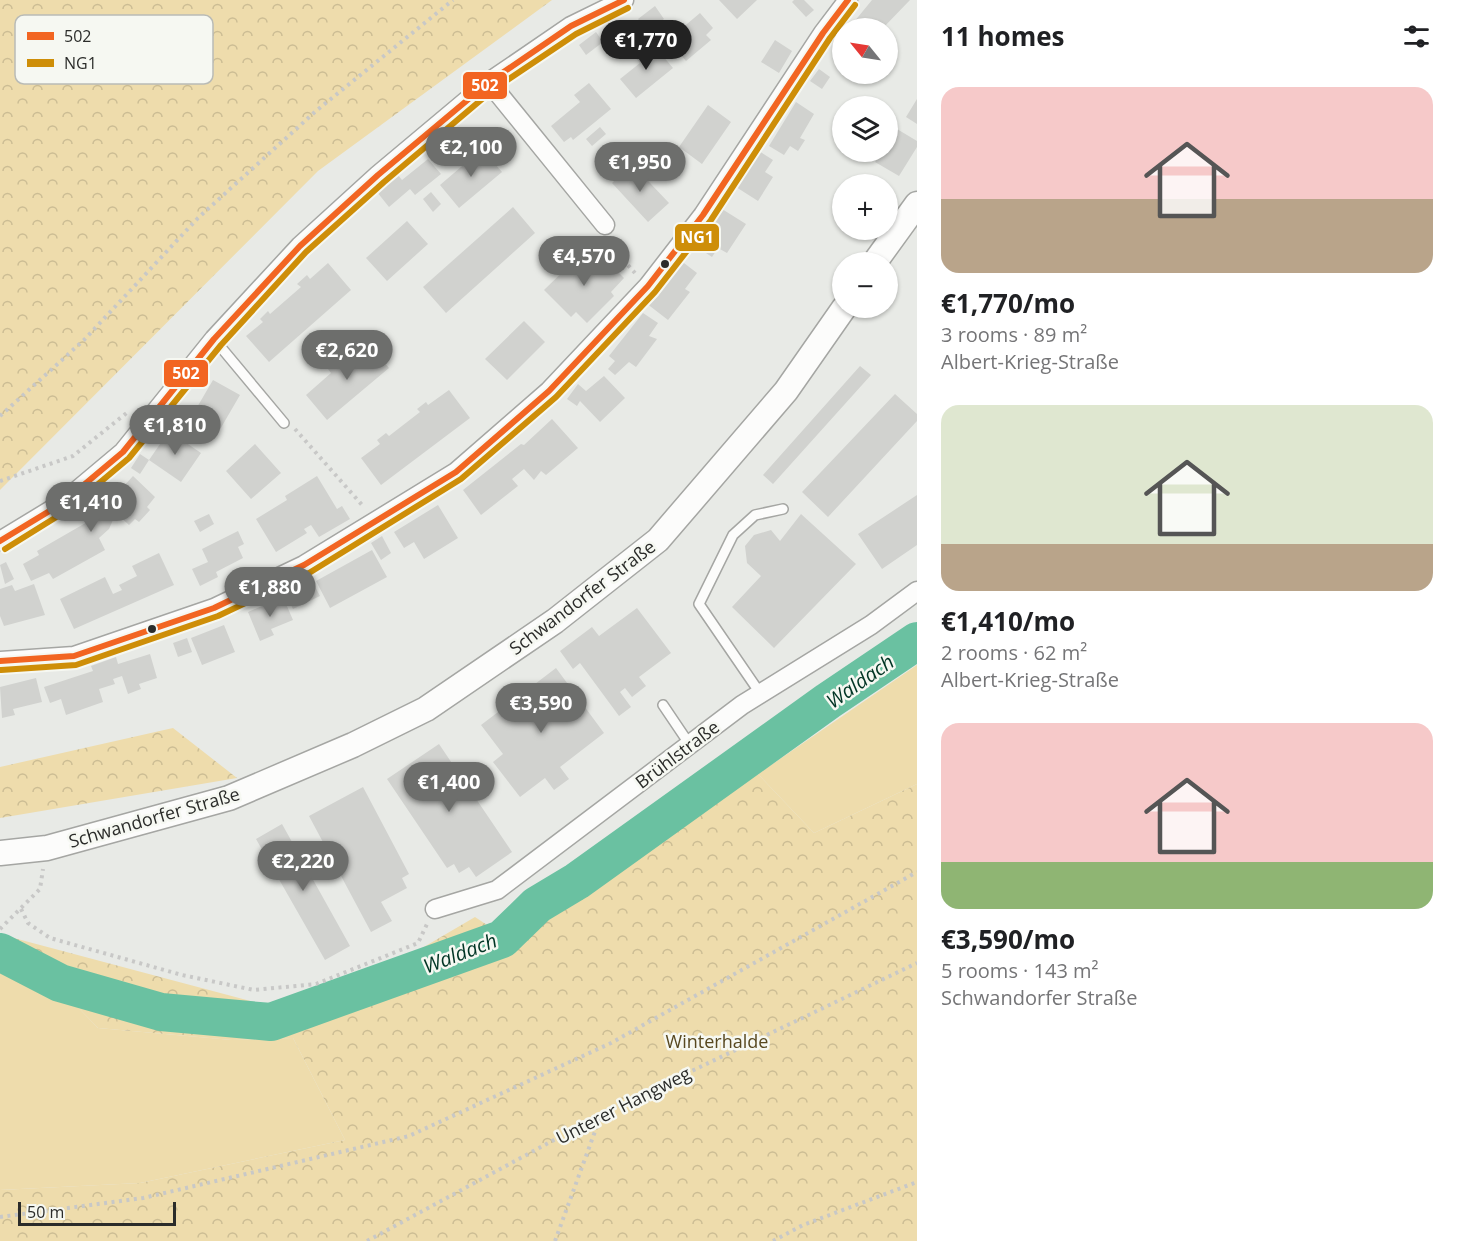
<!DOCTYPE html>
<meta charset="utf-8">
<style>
:root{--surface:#fff;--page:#f2f2f2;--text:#202124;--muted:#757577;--accent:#6d6e6c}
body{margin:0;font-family:"Open Sans",sans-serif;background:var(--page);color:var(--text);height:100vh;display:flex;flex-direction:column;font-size:22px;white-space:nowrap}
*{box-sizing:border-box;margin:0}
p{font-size:20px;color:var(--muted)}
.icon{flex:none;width:33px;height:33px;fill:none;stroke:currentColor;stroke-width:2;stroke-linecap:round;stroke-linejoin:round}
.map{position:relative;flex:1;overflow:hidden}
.side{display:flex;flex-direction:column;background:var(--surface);width:540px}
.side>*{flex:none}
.needle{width:39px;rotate:300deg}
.controls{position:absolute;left:832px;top:18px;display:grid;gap:12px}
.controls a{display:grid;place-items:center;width:66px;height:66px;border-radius:50%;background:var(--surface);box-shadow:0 2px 4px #0004;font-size:30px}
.scale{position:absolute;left:18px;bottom:15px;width:158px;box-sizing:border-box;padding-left:6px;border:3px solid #2b2c2a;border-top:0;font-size:16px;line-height:21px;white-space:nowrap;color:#2b2c2a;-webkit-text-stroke:4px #f6f8f2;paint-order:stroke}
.price{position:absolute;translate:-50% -51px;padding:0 14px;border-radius:21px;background:var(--accent);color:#fff;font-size:20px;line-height:39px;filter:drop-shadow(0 2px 3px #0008)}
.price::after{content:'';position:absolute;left:50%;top:36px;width:18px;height:14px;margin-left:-9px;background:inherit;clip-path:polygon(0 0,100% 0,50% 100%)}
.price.active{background:#222;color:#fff}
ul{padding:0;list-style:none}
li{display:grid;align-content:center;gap:12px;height:318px;padding:0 24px}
li span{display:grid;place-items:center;height:186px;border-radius:18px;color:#555}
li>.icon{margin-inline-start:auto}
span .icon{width:108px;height:108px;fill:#fffc;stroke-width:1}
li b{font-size:26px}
h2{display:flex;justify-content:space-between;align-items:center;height:72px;padding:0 24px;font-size:26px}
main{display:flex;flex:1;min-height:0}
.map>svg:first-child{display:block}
.grass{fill:#eedcac}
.forest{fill:url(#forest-crowns)}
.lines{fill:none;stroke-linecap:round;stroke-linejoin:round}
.river{stroke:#6ac1a1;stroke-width:38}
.building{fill:#d1d2cf}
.service-casing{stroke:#a5a6a3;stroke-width:12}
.minor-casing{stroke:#a5a6a3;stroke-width:21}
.secondary-casing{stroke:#a5a6a3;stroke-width:27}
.path{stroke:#c8c8c7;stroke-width:4;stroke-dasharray:3 4.5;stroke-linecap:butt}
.service{stroke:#fcfcfb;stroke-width:9}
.minor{stroke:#fcfcfb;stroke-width:18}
.secondary{stroke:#fcfcfb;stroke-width:24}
.bus-1-casing{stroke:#f6f8f2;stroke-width:10}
.bus-2-casing{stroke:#f6f8f2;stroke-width:10}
.bus-1{stroke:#f26522;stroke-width:6}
.bus-2{stroke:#ce8e08;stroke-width:6}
.bus-dot{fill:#2b2c2a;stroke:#f6f8f2;stroke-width:2}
.labels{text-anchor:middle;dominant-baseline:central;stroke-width:5;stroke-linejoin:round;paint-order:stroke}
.street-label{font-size:18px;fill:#2b2c2a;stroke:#f6f8f2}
.park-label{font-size:18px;fill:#58481f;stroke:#f6f8f2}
.water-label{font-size:20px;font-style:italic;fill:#003524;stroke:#f6f8f2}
.key{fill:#f6f8f2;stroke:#b9bbb6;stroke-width:1.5}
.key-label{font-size:16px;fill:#2b2c2a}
.line-badge{stroke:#f6f8f2;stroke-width:2}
.badge-label{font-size:16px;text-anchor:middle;font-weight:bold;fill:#fff}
</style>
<main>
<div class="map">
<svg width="917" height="1241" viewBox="0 0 917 1241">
<defs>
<pattern id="forest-crowns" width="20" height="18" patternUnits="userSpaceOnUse" patternTransform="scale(1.5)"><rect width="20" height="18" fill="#eedcac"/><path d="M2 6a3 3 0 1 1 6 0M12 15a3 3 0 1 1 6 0" fill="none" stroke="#ccbd94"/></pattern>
</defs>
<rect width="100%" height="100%" fill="#e8eae6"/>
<path class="grass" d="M917,665V784L814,833L758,774Z
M0,936L10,937L98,1028L232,1040L293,1038L345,1140L140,1183L0,1190Z"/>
<path class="forest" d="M0,0H552L318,171L0,490Z
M173,728L237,778L0,818V767Z
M758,774L814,833L917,784V1241H0V1190L140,1183L345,1140L293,1038L232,1040L98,1028L10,937L273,1007L400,961L475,917L514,943L543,917Z"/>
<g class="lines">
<path class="river" d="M0,952L60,983L161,1012L271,1022L502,939L537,905L577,881L828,701L917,641"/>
</g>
<path class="building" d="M719,0H757L737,19Z
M794,0H804L814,10L806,17L792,2Z
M872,0H910L883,28H849Z
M655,6L664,19L648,31L638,19Z
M700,13L713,28L706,35L711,40L686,61L668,40Z
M596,32L603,42L586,55L579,45Z
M775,40L792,51L779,73L761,62Z
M652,43L673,68L636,98L620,79L640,63L635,57Z
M819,69L830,77L822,89L810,81Z
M589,83L611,109L573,140L571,137L564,142L551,126L580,102L574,95Z
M917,99V124L906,117Z
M796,102L814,114L800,138L805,140L798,151L790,146L784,155L769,146Z
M708,105L731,122L702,164L679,147Z
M892,126L917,141V147L899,176L875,162L882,152H888V133Z
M600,127L606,134L592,146L586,139Z
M482,149L502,172L459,208L440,185Z
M759,151L773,160L765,172L773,177L758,201L736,187Z
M428,159L441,174L415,195L410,189L389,207L377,192L398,175L402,180Z
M632,164L669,203L648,222L612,183Z
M431,192L441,204L433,212L423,199Z
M513,207L535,233L446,313L423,287Z
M722,209L746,224L727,253L718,248L712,257L697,247Z
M407,221L428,244L387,281L366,258Z
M584,251L605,272L611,265L624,278L611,292L614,296L587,323L576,312L571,317L544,290Z
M680,260L697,273L685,289L690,292L668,320L646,303Z
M328,263L351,290L269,362L246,336L263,322L260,319L268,311L270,314L301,287L297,284L307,275L310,279Z
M643,313L658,323L649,336L657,339L636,367L629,362L615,375L608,369L615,361L609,356Z
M524,321L545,342L507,380L485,359Z
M367,342L389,368L327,420L306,395L331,373L328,369L336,363L338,366Z
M860,366L871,375L773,484L763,475Z
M604,376L625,398L600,422L580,401L577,406L567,399L578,384L586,391Z
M213,380L240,395L215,438L198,428L191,440L175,430L189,405L196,409Z
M449,390L470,418L381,485L361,458L380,444L377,440L386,433L389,436L420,412L417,409L426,402L428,405Z
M895,394L917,414V421L828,517L802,492Z
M552,419L578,448L546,475L541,471L534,480L524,469L512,479L518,486L481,515L463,490L521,444L524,445Z
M169,431L201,453L181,482L149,460Z
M255,444L281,473L251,499L226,471Z
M140,454L149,460L140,474L131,468Z
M133,476L155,497L147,507L150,510L139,522L135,519L129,525L116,513L109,529L99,538L105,550L53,579L49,573L31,581L23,564L39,555L37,551L89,521L108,496L112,499Z
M317,476L337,509L342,506L350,519L319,537L311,525L304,529L307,533L276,552L256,519L287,500L285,496Z
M917,495V545L882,569L858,534Z
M438,505L458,538L424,559L414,542L404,548L394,532Z
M209,514L214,524L200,532L194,521Z
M801,514L856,564L774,648L732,607L761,576L747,563L745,546L754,535L771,530L780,541Z
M238,531L244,544L238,547L243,558L216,572L218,577L200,586L192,569L208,562L202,549Z
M382,536L391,553L381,560L371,543Z
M372,550L387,577L330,608L316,581Z
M159,553L174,585L74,629L60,599L105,577L113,594L122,590L119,585L137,576L132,566Z
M6,562L14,579L5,584L0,565Z
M312,581L320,596L293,609L285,593Z
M34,584L45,615L4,626L0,616V589L12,585L15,591Z
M283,597L293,620L271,629L274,635L260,641L248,612Z
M637,608L671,653L639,677L646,686L632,697L625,688L620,692L631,707L619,716L580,663L573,669L560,651L592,627L599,636Z
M224,625L235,652L202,665L191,638Z
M187,638L192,652L178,657L173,643Z
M150,654L157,678L139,684L141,689L128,694L122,676L113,679L115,684L99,689L103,702L66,715L61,699L50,703L44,687L93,671L91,666L116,657L118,664Z
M556,668L604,733L560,767L569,779L554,790L545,778L520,797L493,762L503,754L481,725Z
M36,678L42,702L13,709L15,715L2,718L0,687Z
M439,744L512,852L476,877L469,867L459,873L454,864L447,868L387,779Z
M363,787L409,874L402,878L407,888L381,902L392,921L371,932L309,816Z
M282,824L350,946L325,960L256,839Z"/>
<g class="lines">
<defs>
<path id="service" d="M214,339L284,423
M760,693L699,604L733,535L755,515L783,509
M663,705L690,745"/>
<path id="minor" d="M489,82L605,225
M0,541L61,504L123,452L214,339L300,246L378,175L489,82L571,26L624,0
M0,661L74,656L214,608L304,565L456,472L549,391L648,286L703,215L823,33L848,0
M435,909L497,890L742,705L871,625L917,591"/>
<path id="secondary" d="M875,262L917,204
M0,853L47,848L229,798L353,745L426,709L555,621L658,540L786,391L844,308"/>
</defs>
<use href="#service" class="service-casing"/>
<use href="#minor" class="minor-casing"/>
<use href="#secondary" class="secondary-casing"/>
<path class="path" d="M608,243L635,273
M0,416L84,340L198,218L316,111L453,0
M295,429L363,506
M0,481L73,456L129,411
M21,909L28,923L50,938L182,975L254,990L316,984L418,943L427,924
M0,929L40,889L43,869
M0,1217L143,1198L409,1136L611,1043L917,872
M367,1241L602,1114L917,963
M555,1241L601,1115
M773,1241L803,1225L917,1182"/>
<use href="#service" class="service"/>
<use href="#minor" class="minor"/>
<use href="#secondary" class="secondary"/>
<defs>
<path id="bus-1" d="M0,541L61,504L123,452L214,339L300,246L378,175L489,82L571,26L624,0
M0,661L74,656L214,608L304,565L456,472L549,391L648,286L703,215L823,33L848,0"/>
<path id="bus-2" d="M5,549L66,511L129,458L221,345L306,252L384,182L494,89L576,34L628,8
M1,670L76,665L218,616L309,573L461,479L556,397L655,292L711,220L830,38L855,5"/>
</defs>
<use href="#bus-1" class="bus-1-casing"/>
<use href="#bus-2" class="bus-2-casing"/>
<use href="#bus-1" class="bus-1"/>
<use href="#bus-2" class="bus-2"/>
</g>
<g class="bus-dot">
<circle cx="665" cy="264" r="5"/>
<circle cx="152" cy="629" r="5"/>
</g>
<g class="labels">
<g class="street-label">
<text transform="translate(582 597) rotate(-37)">Schwandorfer Straße</text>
<text transform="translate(677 754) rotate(-37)">Brühlstraße</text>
<text transform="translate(154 817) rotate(-16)">Schwandorfer Straße</text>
<text transform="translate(623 1105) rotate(-27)">Unterer Hangweg</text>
</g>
<g class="park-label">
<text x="717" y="1041">Winterhalde</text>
</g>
<g class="water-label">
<text transform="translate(860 681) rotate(-35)">Waldach</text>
<text transform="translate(460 953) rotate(-21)">Waldach</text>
</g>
</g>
<rect x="15" y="15" width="198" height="69" rx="9" class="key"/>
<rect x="27" y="32" width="27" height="8" fill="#f26522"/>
<rect x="27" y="59" width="27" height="8" fill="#ce8e08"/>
<g class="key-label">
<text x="64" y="42">502</text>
<text x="64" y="69">NG1</text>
</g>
<g class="line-badge">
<rect x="462" y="71" width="46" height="29" rx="6" fill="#f26522"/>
<rect x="674" y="223" width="46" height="29" rx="6" fill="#ce8e08"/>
<rect x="163" y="359" width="46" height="29" rx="6" fill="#f26522"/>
</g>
<g class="badge-label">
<text x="485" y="91">502</text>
<text x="697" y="243">NG1</text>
<text x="186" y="379">502</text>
</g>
</svg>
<div class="controls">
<a><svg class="needle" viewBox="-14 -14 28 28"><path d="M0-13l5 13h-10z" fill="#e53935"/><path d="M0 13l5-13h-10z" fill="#757577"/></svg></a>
<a><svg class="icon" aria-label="layers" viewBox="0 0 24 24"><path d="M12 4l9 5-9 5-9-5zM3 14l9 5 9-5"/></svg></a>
<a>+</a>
<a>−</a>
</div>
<div class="scale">50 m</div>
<b class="price active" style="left:646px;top:71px">€1,770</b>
<b class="price" style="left:471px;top:178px">€2,100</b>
<b class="price" style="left:640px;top:193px">€1,950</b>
<b class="price" style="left:584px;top:287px">€4,570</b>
<b class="price" style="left:347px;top:381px">€2,620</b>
<b class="price" style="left:175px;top:456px">€1,810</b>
<b class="price" style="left:91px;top:533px">€1,410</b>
<b class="price" style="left:270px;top:618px">€1,880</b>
<b class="price" style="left:541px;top:734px">€3,590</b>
<b class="price" style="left:449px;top:813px">€1,400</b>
<b class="price" style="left:303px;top:892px">€2,220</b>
</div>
<section class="side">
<h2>11 homes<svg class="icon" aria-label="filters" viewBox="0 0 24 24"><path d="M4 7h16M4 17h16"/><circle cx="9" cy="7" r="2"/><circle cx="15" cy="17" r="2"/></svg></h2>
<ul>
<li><span style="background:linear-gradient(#f6c9c9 60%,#b9a48a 0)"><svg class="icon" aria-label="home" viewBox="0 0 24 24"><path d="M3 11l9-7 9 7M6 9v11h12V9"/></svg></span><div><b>€1,770/mo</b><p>3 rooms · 89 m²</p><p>Albert-Krieg-Straße</p></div></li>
<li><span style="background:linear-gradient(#dfe7d0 75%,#b9a48a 0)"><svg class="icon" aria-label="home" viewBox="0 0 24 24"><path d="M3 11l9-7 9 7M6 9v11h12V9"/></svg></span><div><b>€1,410/mo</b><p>2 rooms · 62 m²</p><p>Albert-Krieg-Straße</p></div></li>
<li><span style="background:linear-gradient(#f6c9c9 75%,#8fb573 0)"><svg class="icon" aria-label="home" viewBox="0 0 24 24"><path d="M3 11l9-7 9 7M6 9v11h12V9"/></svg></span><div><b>€3,590/mo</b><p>5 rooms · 143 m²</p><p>Schwandorfer Straße</p></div></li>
</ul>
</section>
</main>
